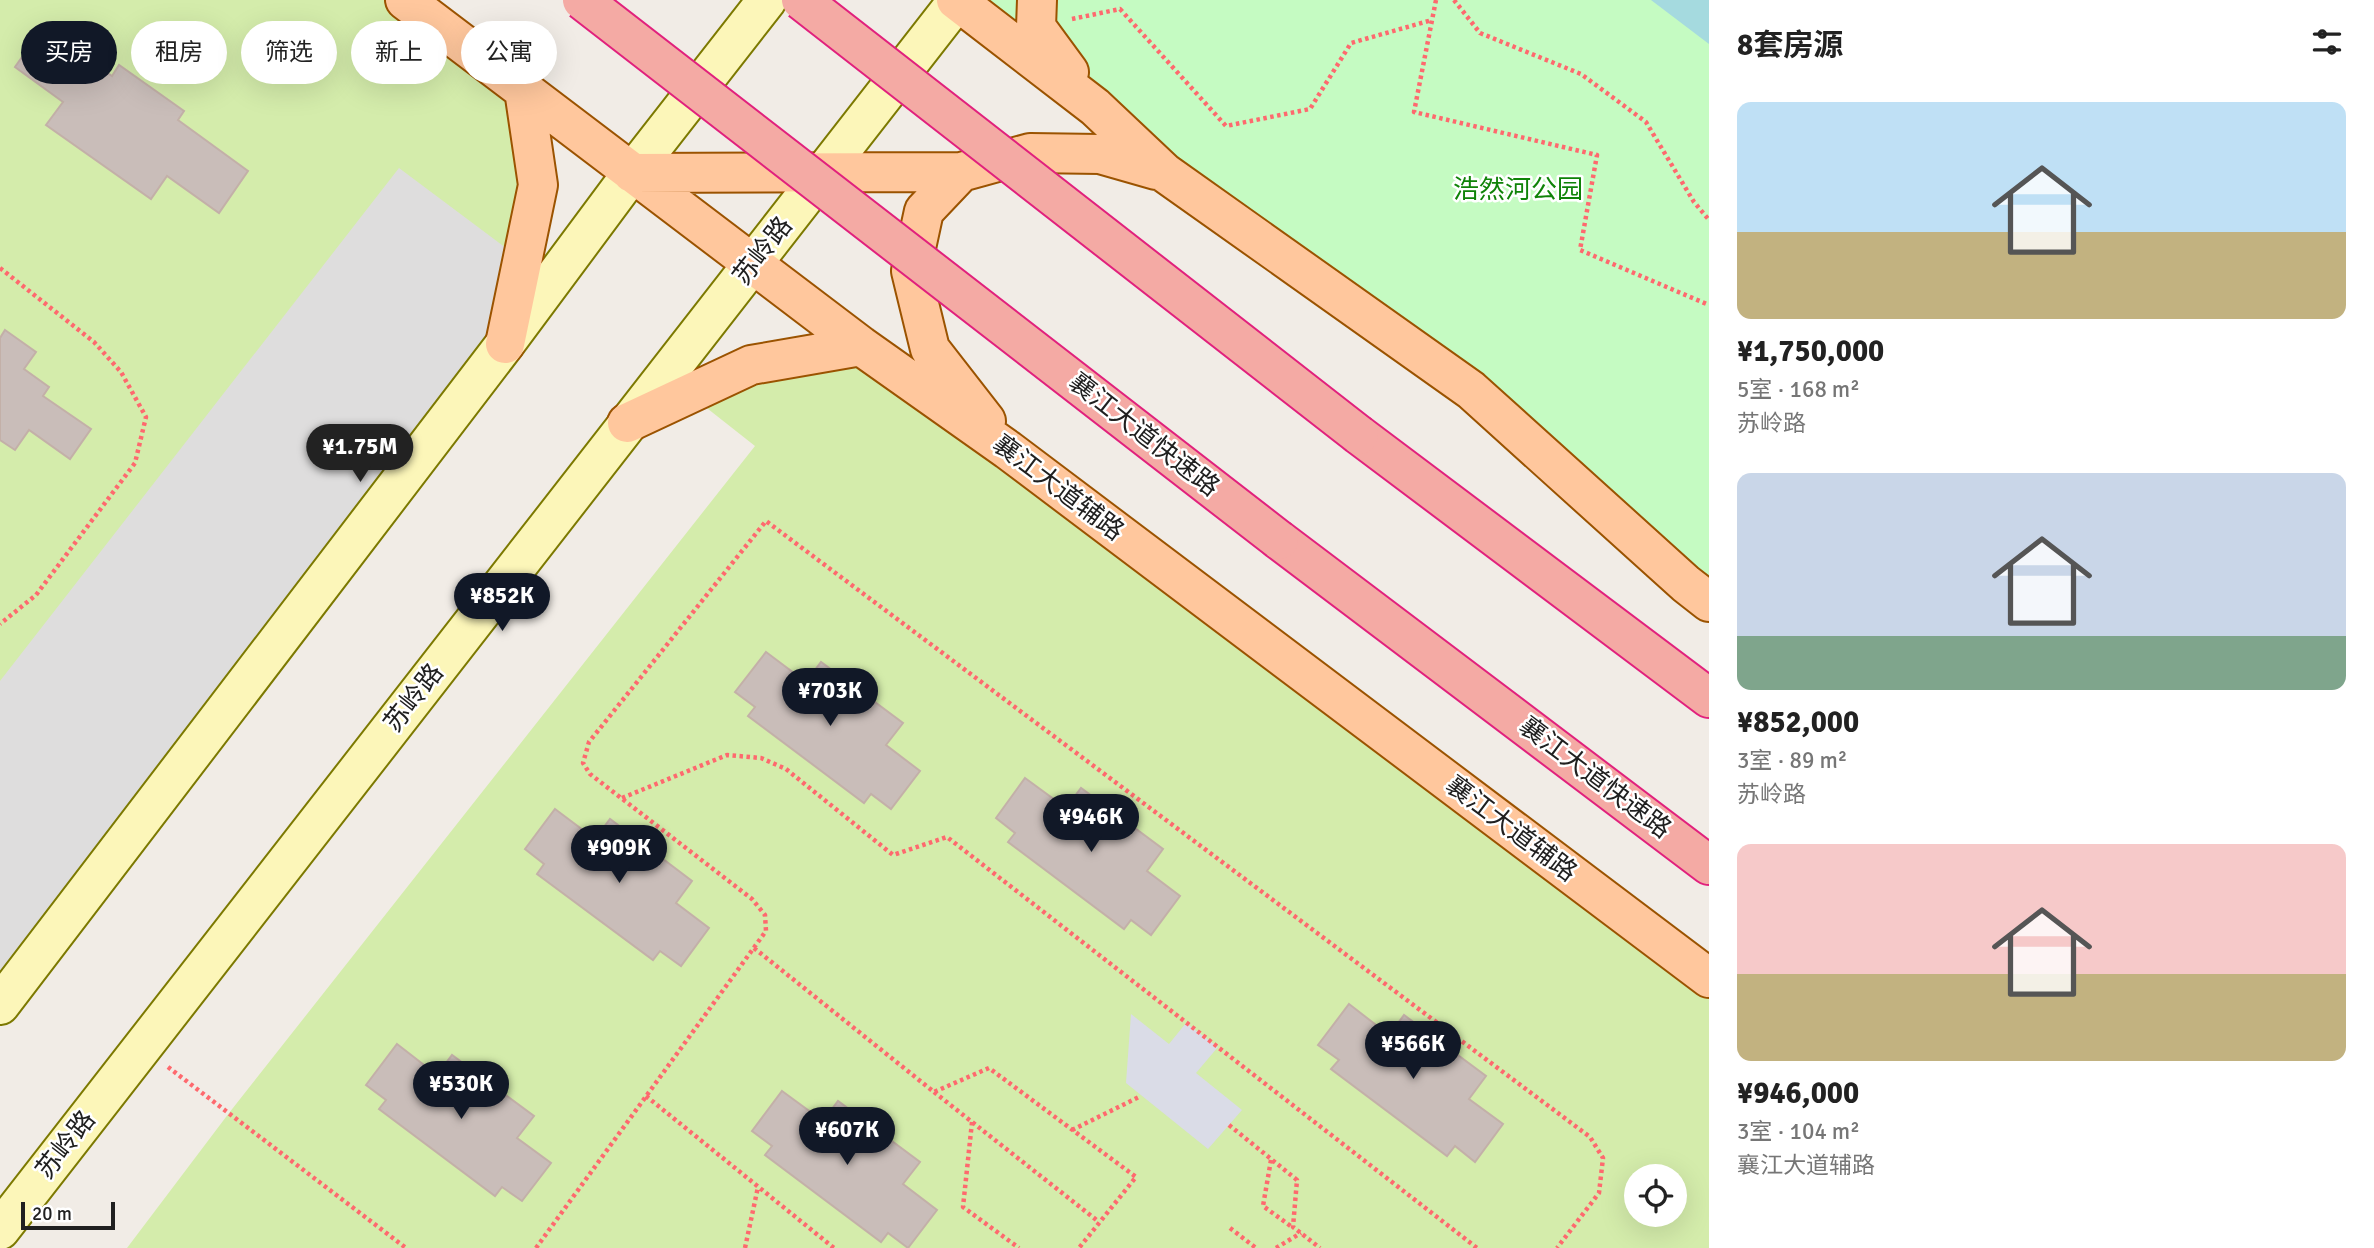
<!DOCTYPE html>
<html lang="zh">
<meta charset="utf-8">
<style>
:root{--surface:#fff;--page:#f6f6f6;--text:#222;--muted:#767676;--accent:#111827}
body{margin:0;font-family:Signika,"Noto Sans SC",sans-serif;background:var(--page);color:var(--text);height:100vh;display:flex;flex-direction:column;font-size:26px;white-space:nowrap}
*{box-sizing:border-box;margin:0}
p{font-size:23px;color:var(--muted)}
.icon{flex:none;width:38px;height:38px;fill:none;stroke:currentColor;stroke-width:2;stroke-linecap:round;stroke-linejoin:round}
.map{position:relative;flex:1;overflow:hidden}
.side{display:flex;flex-direction:column;background:var(--surface);width:665px}
.side>*{flex:none}
.top-card{position:absolute;left:21px;top:21px;width:665px;height:63px;display:flex;gap:14px}
.controls{position:absolute;left:1624px;top:1164px;display:grid;gap:14px}
.controls a{display:grid;place-items:center;width:63px;height:63px;border-radius:50%;background:var(--surface);box-shadow:0 7px 28px #0002;font-size:35px}
.scale{position:absolute;left:21px;bottom:18px;width:94px;box-sizing:border-box;padding-left:7px;border:4px solid #202020;border-top:0;font-size:19px;line-height:24px;white-space:nowrap;color:#202020;-webkit-text-stroke:5px #fff;paint-order:stroke}
.price{position:absolute;translate:-50% -60px;padding:0 16px;border-radius:24px;background:var(--accent);color:#fff;font-size:23px;line-height:46px;filter:drop-shadow(0 2px 4px #0008)}
.price::after{content:'';position:absolute;left:50%;top:42px;width:21px;height:16px;margin-left:-10px;background:inherit;clip-path:polygon(0 0,100% 0,50% 100%)}
.price.on{background:#222;color:#fff}
ul{padding:0;list-style:none}
li{display:grid;align-content:center;gap:14px;height:371px;padding:0 28px}
li span{display:grid;place-items:center;height:217px;border-radius:14px;color:#555}
li>.icon{margin-inline-start:auto}
span .icon{width:126px;height:126px;fill:#fffc;stroke-width:1}
li b{font-size:30px}
h2{display:flex;justify-content:space-between;align-items:center;height:84px;padding:0 28px;font-size:30px}
.chip{padding:0 24px;border-radius:32px;background:var(--surface);box-shadow:0 7px 28px #0002;font-size:24px;line-height:63px}
.chip.on{background:var(--accent);color:#fff}
main{display:flex;flex:1;min-height:0}
.map>svg:first-child{display:block}
.residential{fill:#dedddd}
.grass{fill:#d4ecab;fill-rule:evenodd}
.park{fill:#c5fbc2}
.plaza{fill:#dadce7}
.water{fill:#a5dadf}
.building{fill:#c9bdb9;stroke:#c3b0a8;stroke-width:2}
.lines{fill:none;stroke-linecap:round;stroke-linejoin:round}
.secondary-casing{stroke:#7c7901;stroke-width:42}
.primary-casing{stroke:#9b5300;stroke-width:42}
.trunk-casing{stroke:#e1217d;stroke-width:42}
.path{stroke:#fe696e;stroke-width:4.5;stroke-dasharray:3.5 3.5;stroke-linecap:butt}
.secondary{stroke:#fcf6b9;stroke-width:38}
.primary{stroke:#ffc79d;stroke-width:38}
.trunk{stroke:#f4aaa4;stroke-width:38}
.trunk-bridge-casing{stroke:#e1217d;stroke-width:42;stroke-linecap:butt}
.trunk-bridge{stroke:#f4aaa4;stroke-width:38}
.labels{text-anchor:middle;dominant-baseline:central;stroke-width:5;stroke-linejoin:round;paint-order:stroke}
.park-label{font-size:26px;fill:#0f8308;stroke:#fff}
.street-label{font-size:26px;fill:#202020;stroke:#fff}
</style>
<main>
<div class="map">
<svg width="1709" height="1248" viewBox="0 0 1709 1248">
<rect width="100%" height="100%" fill="#f1ece6"/>
<path class="residential" d="M0,0L524,90L505,344L0,1005Z"/>
<path class="grass" d="M0,0H405L524,90L522,260L399,168L0,681Z
M861,346L1709,978V1248H127L229,1113L755,446L689,394ZM1636,1176H1675V1214H1636Z"/>
<path class="park" d="M956,0H1709V602Z"/>
<path class="plaza" d="M1131,1014L1169,1044L1186,1023L1218,1047L1196,1073L1242,1110L1208,1149L1126,1083Z"/>
<path class="water" d="M1651,0H1709V44Z"/>
<path class="building" d="M43,27L112,76L119,65L184,111L178,120L248,171L219,213L167,176L151,199L46,125L63,102L15,67Z
M5,330L36,352L24,369L49,387L43,396L91,429L70,459L29,430L15,450L0,440V338Z
M766,652L806,682L821,662L903,723L886,745L920,771L891,809L871,794L864,803L748,716L755,707L735,692Z
M1025,778L1066,808L1081,788L1163,849L1147,871L1180,896L1151,935L1131,920L1124,929L1008,842L1015,833L996,818Z
M555,809L595,839L610,819L692,881L676,903L709,928L681,966L660,951L653,960L537,874L544,864L525,849Z
M1349,1004L1389,1035L1404,1015L1486,1076L1469,1099L1503,1124L1475,1162L1455,1146L1447,1156L1331,1069L1339,1060L1318,1045Z
M397,1044L437,1075L452,1055L534,1116L517,1138L551,1163L522,1201L502,1187L495,1196L379,1109L386,1100L366,1085Z
M782,1091L823,1121L838,1101L920,1162L903,1184L937,1210L908,1248L888,1233L881,1242L765,1155L772,1146L752,1131Z"/>
<g class="lines">
<defs>
<path id="secondary" d="M0,1005L505,344L632,173L767,0
M0,1230L958,0"/>
<path id="primary" d="M405,0L861,346L1008,450L1709,978
M956,0L1095,107L1165,173L1471,390L1686,584L1709,602
M1037,0L1036,27L1069,72
M632,173L961,172
M505,344L538,185L524,90
M986,421L930,349L911,271L924,211L961,172L1030,153L1100,154L1156,170
M627,423L751,365L861,346"/>
<path id="trunk" d="M1359,435L1709,698
M1279,540L1709,865"/>
</defs>
<use href="#secondary" class="secondary-casing"/>
<use href="#primary" class="primary-casing"/>
<use href="#trunk" class="trunk-casing"/>
<path class="path" d="M1436,0L1414,112L1597,155L1580,250L1709,305
M1454,0L1480,33L1581,74L1646,122L1694,202L1709,220
M1072,19L1120,9L1226,126L1310,109L1351,43L1432,20
M0,268L94,342L121,372L146,417L135,463L36,595L0,624
M622,798L727,755L761,758L786,769L893,855L947,837L1477,1248
M754,948L934,1092L989,1068L1136,1177L1079,1248
M168,1067L406,1248
M934,1092L1099,1222
M646,1096L834,1248
M972,1122L963,1207L1019,1248
M1229,1125L1297,1180L1293,1227L1320,1248
M1072,1130L1141,1096
M1271,1160L1263,1206L1292,1227
M1230,1228L1256,1248
M536,1248L766,931L765,915L752,899L590,774L583,763L589,742L766,521L1590,1137L1603,1158L1599,1193L1557,1248
M745,1248L758,1187
M1276,1248L1301,1233"/>
<use href="#secondary" class="secondary"/>
<use href="#primary" class="primary"/>
<use href="#trunk" class="trunk"/>
<defs>
<path id="trunk-bridge" d="M582,0L1279,540
M801,0L1359,435"/>
</defs>
<use href="#trunk-bridge" class="trunk-bridge-casing"/>
<use href="#trunk-bridge" class="trunk-bridge"/>
</g>
<g class="labels">
<g class="park-label">
<text x="1518" y="190">浩然河公园</text>
</g>
<g class="street-label">
<text transform="translate(763 251) rotate(-52)">苏岭路</text>
<text transform="translate(1144 435) rotate(38)">襄江大道快速路</text>
<text transform="translate(1058 488) rotate(37)">襄江大道辅路</text>
<text transform="translate(414 698) rotate(-52)">苏岭路</text>
<text transform="translate(1595 778) rotate(37)">襄江大道快速路</text>
<text transform="translate(1511 829) rotate(37)">襄江大道辅路</text>
<text transform="translate(66 1145) rotate(-52)">苏岭路</text>
</g>
</g>
</svg>
<div class="controls">
<a><svg class="icon" aria-label="locate" viewBox="0 0 24 24"><circle cx="12" cy="12" r="6"/><path d="M12 2v4M12 18v4M2 12h4M18 12h4"/></svg></a>
</div>
<div class="scale">20 m</div>
<b class="price on" style="left:360px;top:484px">¥1.75M</b>
<b class="price" style="left:502px;top:633px">¥852K</b>
<b class="price" style="left:830px;top:728px">¥703K</b>
<b class="price" style="left:1091px;top:854px">¥946K</b>
<b class="price" style="left:619px;top:885px">¥909K</b>
<b class="price" style="left:1413px;top:1081px">¥566K</b>
<b class="price" style="left:461px;top:1121px">¥530K</b>
<b class="price" style="left:847px;top:1167px">¥607K</b>
<div class="top-card">
<a class="chip on">买房</a>
<a class="chip">租房</a>
<a class="chip">筛选</a>
<a class="chip">新上</a>
<a class="chip">公寓</a>
</div>
</div>
<section class="side">
<h2>8套房源<svg class="icon" aria-label="filters" viewBox="0 0 24 24"><path d="M4 7h16M4 17h16"/><circle cx="9" cy="7" r="2"/><circle cx="15" cy="17" r="2"/></svg></h2>
<ul>
<li><span style="background:linear-gradient(#bfe0f5 60%,#c2b280 0)"><svg class="icon" aria-label="home" viewBox="0 0 24 24"><path d="M3 11l9-7 9 7M6 9v11h12V9"/></svg></span><div><b>¥1,750,000</b><p>5室 · 168 m²</p><p>苏岭路</p></div></li>
<li><span style="background:linear-gradient(#c9d6e8 75%,#7fa58c 0)"><svg class="icon" aria-label="home" viewBox="0 0 24 24"><path d="M3 11l9-7 9 7M6 9v11h12V9"/></svg></span><div><b>¥852,000</b><p>3室 · 89 m²</p><p>苏岭路</p></div></li>
<li><span style="background:linear-gradient(#f6c9c9 60%,#c2b280 0)"><svg class="icon" aria-label="home" viewBox="0 0 24 24"><path d="M3 11l9-7 9 7M6 9v11h12V9"/></svg></span><div><b>¥946,000</b><p>3室 · 104 m²</p><p>襄江大道辅路</p></div></li>
</ul>
</section>
</main>
